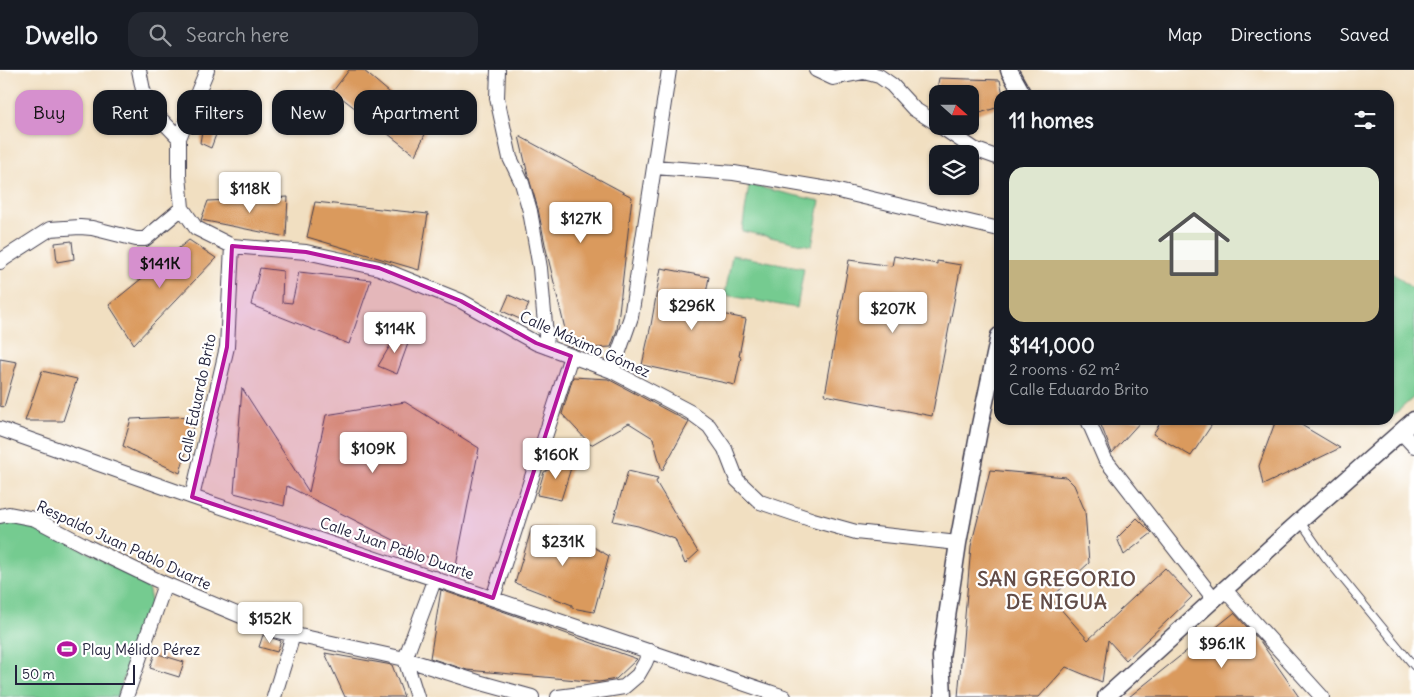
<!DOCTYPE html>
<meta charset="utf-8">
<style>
:root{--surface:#171b24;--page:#242831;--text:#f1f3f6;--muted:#9ea1a6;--line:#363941;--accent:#d690ce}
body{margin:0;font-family:Delius,sans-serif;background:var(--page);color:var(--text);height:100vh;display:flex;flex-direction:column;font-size:19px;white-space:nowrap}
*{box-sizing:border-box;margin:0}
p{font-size:16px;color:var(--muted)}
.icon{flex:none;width:28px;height:28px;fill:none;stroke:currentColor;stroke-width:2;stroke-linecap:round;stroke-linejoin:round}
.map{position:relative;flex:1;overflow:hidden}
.panel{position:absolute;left:994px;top:20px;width:400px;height:335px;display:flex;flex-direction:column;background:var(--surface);border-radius:15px;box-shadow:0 1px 4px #0004}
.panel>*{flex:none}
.guide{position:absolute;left:15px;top:20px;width:475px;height:45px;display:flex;gap:10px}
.needle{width:32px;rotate:111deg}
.tools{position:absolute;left:929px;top:15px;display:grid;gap:10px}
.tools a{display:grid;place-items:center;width:50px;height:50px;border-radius:10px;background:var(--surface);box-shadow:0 1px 4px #0004;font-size:25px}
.scale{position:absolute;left:15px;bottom:12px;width:120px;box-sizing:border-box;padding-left:5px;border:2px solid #22223b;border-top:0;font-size:14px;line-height:18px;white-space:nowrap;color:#22223b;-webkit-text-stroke:4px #fff;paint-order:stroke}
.price{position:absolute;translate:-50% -42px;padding:0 11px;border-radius:5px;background:#fff;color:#222;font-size:16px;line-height:32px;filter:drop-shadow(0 1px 2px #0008)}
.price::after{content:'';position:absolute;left:50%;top:30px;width:15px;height:11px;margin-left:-8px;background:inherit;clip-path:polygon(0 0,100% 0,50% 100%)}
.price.active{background:var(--accent);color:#111}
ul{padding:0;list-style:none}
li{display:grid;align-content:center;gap:10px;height:265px;padding:0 15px}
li+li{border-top:1px solid var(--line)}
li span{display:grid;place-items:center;height:155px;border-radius:15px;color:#555}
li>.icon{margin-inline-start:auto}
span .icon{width:90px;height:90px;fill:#fffc;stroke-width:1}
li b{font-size:21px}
h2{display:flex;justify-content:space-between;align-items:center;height:60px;padding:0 15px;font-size:21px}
.pill{padding:0 18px;border-radius:15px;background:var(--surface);box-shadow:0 1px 4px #0004;font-size:18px;line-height:45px}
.pill.active{background:var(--accent);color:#111}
header{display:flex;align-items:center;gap:30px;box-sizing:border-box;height:70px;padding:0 25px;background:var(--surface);border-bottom:1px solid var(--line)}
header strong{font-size:24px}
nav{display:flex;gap:28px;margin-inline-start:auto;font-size:18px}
.search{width:350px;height:45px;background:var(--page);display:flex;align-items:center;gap:12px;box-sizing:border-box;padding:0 18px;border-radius:15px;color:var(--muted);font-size:19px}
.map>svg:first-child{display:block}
.green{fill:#74cb90;stroke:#4b7666}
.building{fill:#da9a5d}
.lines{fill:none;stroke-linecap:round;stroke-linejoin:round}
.service-casing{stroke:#413e4f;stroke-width:9}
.minor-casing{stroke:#413e4f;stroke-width:16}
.tertiary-casing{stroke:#413e4f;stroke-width:19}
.service{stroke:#fff;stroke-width:7}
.minor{stroke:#fff;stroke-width:14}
.tertiary{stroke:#fff;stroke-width:16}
.marked{fill:#b5179e;fill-opacity:0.2;stroke:#b5179e;stroke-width:4;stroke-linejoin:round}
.labels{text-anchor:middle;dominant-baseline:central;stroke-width:4.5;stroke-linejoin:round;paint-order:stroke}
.street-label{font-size:15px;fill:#22223b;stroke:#fff}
.poi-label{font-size:15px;fill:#22223b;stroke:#fff;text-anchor:start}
.district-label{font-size:20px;font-weight:bold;letter-spacing:1px;fill:#624c47;stroke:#fff}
</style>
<header>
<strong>Dwello</strong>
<div class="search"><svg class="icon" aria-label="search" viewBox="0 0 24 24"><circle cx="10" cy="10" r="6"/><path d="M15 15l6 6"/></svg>Search here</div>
<nav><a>Map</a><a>Directions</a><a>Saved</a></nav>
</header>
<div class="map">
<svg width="1414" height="627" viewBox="0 0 1414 627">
<rect width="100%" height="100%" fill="#fff"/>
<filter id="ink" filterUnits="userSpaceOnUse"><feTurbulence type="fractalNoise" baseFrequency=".02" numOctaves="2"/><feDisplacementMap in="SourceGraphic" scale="10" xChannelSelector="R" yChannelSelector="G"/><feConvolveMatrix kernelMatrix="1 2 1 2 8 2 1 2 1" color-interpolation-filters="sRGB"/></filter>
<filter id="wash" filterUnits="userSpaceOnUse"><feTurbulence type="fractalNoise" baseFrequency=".0096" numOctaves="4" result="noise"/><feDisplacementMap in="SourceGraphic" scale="20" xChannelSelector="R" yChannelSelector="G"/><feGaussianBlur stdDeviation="1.12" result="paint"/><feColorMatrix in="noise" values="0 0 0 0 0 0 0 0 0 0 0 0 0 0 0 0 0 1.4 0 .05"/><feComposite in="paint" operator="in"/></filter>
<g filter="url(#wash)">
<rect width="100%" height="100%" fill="#f1dfc1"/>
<path class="green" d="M749,115L820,131L812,176L742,161Z
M732,185L804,198L797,238L725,225Z
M1389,200L1414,220V327L1389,349Z
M0,450L31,452L143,512L149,521L151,531L117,627H0Z"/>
<g id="blocks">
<path class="building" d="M349,0H363L429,56L415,85L333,21Z
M939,8L1000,10L1003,25H999V37L970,46V24H936Z
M233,19L211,78L200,73L208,23Z
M519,66L632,127L617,260L611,277L577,279L569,276L546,179L538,139L528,105Z
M288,127L286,167L201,150L208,131Z
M315,132L428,144L419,200L307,167Z
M189,170L216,188L134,274L109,235Z
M72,171L74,189L57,192L55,173Z
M894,186L937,194V191L961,195L932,346L825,325L849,190L892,196Z
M260,198L283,201L282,232L292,233L299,202L371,210L349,274L251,235Z
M661,198L709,207L703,240L746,249L739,286L741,287L735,315L642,295L651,255Z
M509,225L529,234L522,250L502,241Z
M397,264L410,268L397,304L378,296Z
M0,289L17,292L4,337L0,336Z
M42,301L77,309L63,351H25Z
M573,307L608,309L689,352L662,401L653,368L629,353L591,375L562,344Z
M242,318L309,422L326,345L405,332L479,378L455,501L287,416L284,436L234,423Z
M196,346L180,403L123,376L131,349Z
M1099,350H1142L1112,383Z
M1162,350H1215L1191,386L1153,364Z
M1276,350H1293L1340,378L1263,415L1259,396Z
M575,385L561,430L537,425L544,402Z
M990,400L1066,407L1074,415L1085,441L1089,493L1051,528L1088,570L1165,498L1192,527L1126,590L1108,570L1102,612L1066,597L1039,627H958L971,476Z
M628,401L658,408L656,412L698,482L685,494L675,469L638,456L613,451Z
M1137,448L1152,463L1124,485L1117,468Z
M532,457L578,458L575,466L609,486L594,542L572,538V535L515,513Z
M441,520L534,552L637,589L616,609L599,612L467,600L430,588Z
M1234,543L1260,571L1299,627H1129Z
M263,565L281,571L277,582L259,577Z
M155,583L184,592L179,607L150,598Z
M325,583L392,595L404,627H345Z"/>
</g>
</g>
<g filter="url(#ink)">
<use href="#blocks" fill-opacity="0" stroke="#413e4f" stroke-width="1"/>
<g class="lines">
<defs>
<path id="service" d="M1300,451L1325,487L1414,596"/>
<path id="minor" d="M139,0L143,20L151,39L179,68
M207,0L179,68V106L182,138L196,158L232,176L306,182L379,198L461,231L536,273L612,301L690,342L709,356L725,379L737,410L760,432L813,450L856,462L958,473
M498,0L497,28L510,88L522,113L530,141L540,198L547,277
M816,0L833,8L864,2L879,6L892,15L914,39L938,54
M940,56L974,79L999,88
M654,97L734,103L834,120L999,159
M0,192L5,188L50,159L80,157L92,158L136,169H145L182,138
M612,301L631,247L669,0
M1088,350L1105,389L1214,529
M0,359L192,427L784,627
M1401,362L1414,376
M192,427L227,277L232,176
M0,446L9,444L35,449L86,476L165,514L277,561L405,589L478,612L532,627
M1225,520L1322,627
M493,528L571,286
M126,627L165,514
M274,627L293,565
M417,627L405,589L435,508
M558,627L581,624L624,617L638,605L645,593L650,581"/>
<path id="tertiary" d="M1009,0L1023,25
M943,627L941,587L958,473L980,355L999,266
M1106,627L1300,451L1414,350"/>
</defs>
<use href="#service" class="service-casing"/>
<use href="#minor" class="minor-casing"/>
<use href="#tertiary" class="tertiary-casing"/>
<use href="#service" class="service"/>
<use href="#minor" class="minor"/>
<use href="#tertiary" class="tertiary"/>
</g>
</g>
<path class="marked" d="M232,176L306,182L379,198L461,231L536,273L571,286L493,528L192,427L227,277Z"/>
<defs>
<symbol id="stadium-bare" viewBox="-9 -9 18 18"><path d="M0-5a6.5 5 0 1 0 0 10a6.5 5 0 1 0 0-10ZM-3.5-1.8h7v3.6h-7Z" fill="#b5179e" stroke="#fff" stroke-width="2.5" paint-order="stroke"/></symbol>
</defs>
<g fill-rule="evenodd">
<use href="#stadium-bare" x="53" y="565" width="28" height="28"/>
</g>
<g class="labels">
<g class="street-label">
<text transform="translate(585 274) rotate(24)">Calle Máximo Gómez</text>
<text transform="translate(197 328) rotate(-78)">Calle Eduardo Brito</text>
<text transform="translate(124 475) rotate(25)">Respaldo Juan Pablo Duarte</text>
<text transform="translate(397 478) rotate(19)">Calle Juan Pablo Duarte</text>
</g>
<g class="poi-label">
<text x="82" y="579">Play Mélido Pérez</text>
</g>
<g class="district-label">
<text x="1057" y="508">SAN GREGORIO<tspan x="1057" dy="23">DE NIGUA</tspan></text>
</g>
</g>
</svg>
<div class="tools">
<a><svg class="needle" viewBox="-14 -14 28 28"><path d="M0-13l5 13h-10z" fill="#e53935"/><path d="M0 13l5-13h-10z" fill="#9ea1a6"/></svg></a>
<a><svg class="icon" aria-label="layers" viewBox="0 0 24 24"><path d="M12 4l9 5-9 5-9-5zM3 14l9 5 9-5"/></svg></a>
</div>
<div class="scale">50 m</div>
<b class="price" style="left:250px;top:144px">$118K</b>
<b class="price" style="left:581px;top:174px">$127K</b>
<b class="price active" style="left:160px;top:219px">$141K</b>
<b class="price" style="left:692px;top:261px">$296K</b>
<b class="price" style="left:893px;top:264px">$207K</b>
<b class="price" style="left:395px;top:284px">$114K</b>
<b class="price" style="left:373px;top:404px">$109K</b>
<b class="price" style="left:556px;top:410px">$160K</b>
<b class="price" style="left:563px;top:497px">$231K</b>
<b class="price" style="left:270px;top:574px">$152K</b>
<b class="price" style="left:1222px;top:599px">$96.1K</b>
<div class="guide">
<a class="pill active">Buy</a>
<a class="pill">Rent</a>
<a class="pill">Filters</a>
<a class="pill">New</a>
<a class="pill">Apartment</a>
</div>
<section class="panel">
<h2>11 homes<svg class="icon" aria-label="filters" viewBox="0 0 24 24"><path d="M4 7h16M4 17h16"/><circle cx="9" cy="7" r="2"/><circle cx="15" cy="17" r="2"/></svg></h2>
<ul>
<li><span style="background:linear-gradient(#dfe7d0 60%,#c2b280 0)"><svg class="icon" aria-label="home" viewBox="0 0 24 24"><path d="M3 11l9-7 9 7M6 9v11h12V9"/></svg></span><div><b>$141,000</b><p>2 rooms · 62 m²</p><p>Calle Eduardo Brito</p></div></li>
</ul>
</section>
</div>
